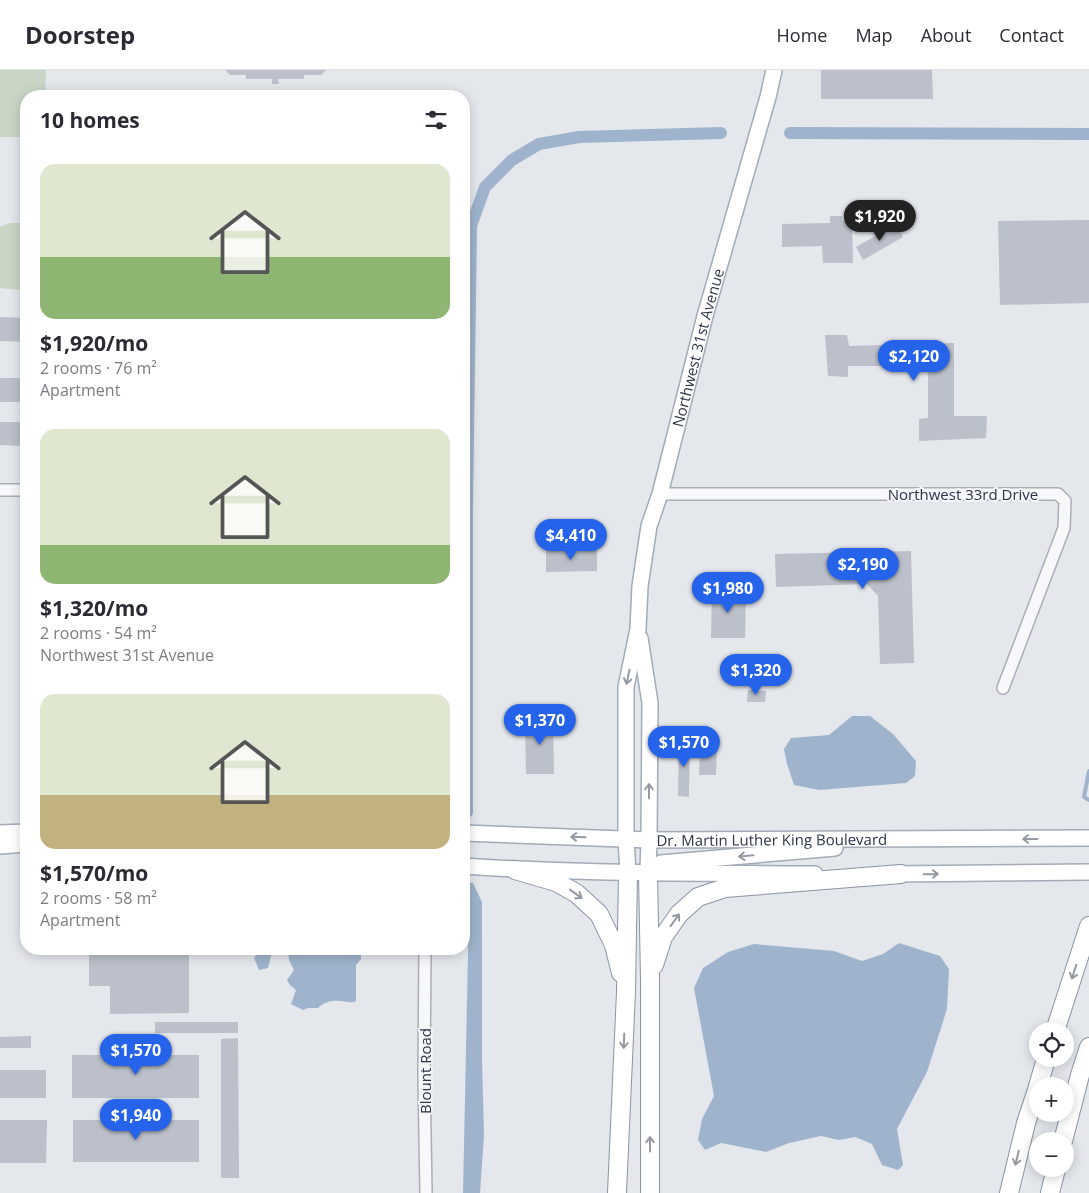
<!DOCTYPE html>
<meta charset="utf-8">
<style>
:root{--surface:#fff;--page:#f2f2f3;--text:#2b2b33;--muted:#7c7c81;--line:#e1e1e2;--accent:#2563eb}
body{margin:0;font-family:"Open Sans",sans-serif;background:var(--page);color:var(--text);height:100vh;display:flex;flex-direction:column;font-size:19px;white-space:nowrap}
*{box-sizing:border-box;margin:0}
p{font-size:16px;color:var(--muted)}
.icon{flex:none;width:28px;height:28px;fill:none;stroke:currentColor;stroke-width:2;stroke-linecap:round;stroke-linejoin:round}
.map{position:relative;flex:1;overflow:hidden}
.details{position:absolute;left:20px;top:20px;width:450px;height:865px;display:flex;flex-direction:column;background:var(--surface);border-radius:20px;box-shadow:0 2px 12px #0003}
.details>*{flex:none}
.buttons{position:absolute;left:1029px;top:952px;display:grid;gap:10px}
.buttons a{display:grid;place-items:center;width:45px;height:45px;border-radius:50%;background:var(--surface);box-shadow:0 2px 12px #0003;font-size:25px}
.price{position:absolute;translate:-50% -42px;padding:0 11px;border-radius:18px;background:var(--accent);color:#fff;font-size:16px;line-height:32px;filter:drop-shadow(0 1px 2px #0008)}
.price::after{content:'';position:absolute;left:50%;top:30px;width:15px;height:11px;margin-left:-8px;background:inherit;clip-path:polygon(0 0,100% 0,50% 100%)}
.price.current{background:#222;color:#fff}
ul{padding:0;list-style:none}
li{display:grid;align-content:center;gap:10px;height:265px;padding:0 20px}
li span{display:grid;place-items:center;height:155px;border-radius:15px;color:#555}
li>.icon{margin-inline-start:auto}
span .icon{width:90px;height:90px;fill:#fffc;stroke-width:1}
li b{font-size:21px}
h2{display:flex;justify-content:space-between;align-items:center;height:60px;padding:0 20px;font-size:21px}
header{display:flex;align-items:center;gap:30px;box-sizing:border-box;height:70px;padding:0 25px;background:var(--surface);border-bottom:1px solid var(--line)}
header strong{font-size:24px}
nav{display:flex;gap:28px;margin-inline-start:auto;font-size:18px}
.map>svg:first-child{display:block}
.green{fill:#c9d6c5}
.water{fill:#9fb4cc}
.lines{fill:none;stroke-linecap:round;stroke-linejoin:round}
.stream{stroke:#9fb4cc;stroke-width:4}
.canal{stroke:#9fb4cc;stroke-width:12}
.building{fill:#bbc0ca}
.minor-casing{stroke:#a9aeb7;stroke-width:14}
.major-casing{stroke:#a3abb8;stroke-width:18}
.highway-casing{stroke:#8b94a3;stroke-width:20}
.minor{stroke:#f7f8fa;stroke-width:11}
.major{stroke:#fff;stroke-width:15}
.highway{stroke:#fff;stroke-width:18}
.oneway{stroke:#959aa2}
.labels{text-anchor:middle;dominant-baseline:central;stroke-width:4;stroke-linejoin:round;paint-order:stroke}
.street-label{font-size:15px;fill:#2b3445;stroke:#f4f6f9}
</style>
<header>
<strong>Doorstep</strong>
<nav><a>Home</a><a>Map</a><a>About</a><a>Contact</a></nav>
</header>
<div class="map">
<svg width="1089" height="1123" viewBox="0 0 1089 1123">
<rect width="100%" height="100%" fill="#e4e7ec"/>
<path class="green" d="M0,0H46L45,26H26V67H0Z
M10,153H20L26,155V220L9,219L0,218V157Z"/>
<path class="water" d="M852,646H870L893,664L916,691L915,706L906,713L819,720L794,715L787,694L784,679L791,668L829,665Z
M464,812L473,813L482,832V989L484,1065L480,1123H463L468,883L467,837L464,832Z
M899,873L940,886L949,899L947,939L927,1002L897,1059L903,1095L898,1100L882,1095L872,1074L855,1067L839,1070L821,1066L789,1073L766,1082L721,1073L705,1080L698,1070L702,1049L714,1026L694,918L703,898L728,882L754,874L834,881L862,891L883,884Z
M261,879H273L268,898L259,900L254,888Z
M288,879H361V889L356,895V931C350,934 347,931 340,931C332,930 324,932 318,938H308L303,940L291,934L296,920L290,915L287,910L294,900L289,890Z"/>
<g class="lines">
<path class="stream" d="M1089,701L1084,727L1089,730"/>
<path class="canal" d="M790,63L1089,64
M467,742V438L471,156L485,117L512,90L539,74L579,67L721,63"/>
</g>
<path class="building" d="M225,0H326L321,5H304V9H278L279,14H272V9H246V5H230Z
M821,0H932L933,29H821Z
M830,146H842V151H852L853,193H823L822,176L782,177V154L830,153Z
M1089,150V233L1000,235L998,151Z
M896,154L903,167L863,190L856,177Z
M0,247L26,248V272L0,271Z
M825,265H847L849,276L954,273V346H987L986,368L919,371V349L928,348V296H848V307L828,306Z
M0,308H23V332H0Z
M0,352H23L22,376L0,375Z
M546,480H597V501L546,502Z
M911,481L914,593L880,594L878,526L867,514L776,517L775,484Z
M712,520L746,521L745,568H711Z
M748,620L766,621L765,632H747Z
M525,649H553L554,704H526Z
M679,670H690L689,727L678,726Z
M700,675H717L716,705H699Z
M89,879H189V943L110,944V916H89Z
M155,952H238V963H155Z
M31,966V978H0V967Z
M238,968L239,1108H221V969Z
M72,985H199V1028H72Z
M0,1000H46V1028H0Z
M0,1050H47L46,1093H0Z
M73,1050H199V1092H73Z"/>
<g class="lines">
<defs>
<path id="minor" d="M0,420H26
M660,424H1058L1065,431L1064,458L1003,618
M425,879L424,1007L426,1123"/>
<g id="major">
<path d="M640,568L650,633L649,770L648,803"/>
<path d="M0,763L26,762"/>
<path id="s1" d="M464,763L649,770L1089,768"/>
<path d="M0,776L26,774"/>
<path d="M464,796C581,804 698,803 815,804"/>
<path d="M649,802L661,793L835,778"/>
<path id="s2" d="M628,803L626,769V617L638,559L640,516L649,456L660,424L705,246L768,27L774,0"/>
<path d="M891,804L1089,802"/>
</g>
<path id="highway" d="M515,800L556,812L576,823L599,844L614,875L621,903
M648,803L650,910V1123
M654,895L663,867L679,844L698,827L725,818L901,804
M1055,961L1089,856
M1038,1016L1046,989
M1063,1071L1080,1005L1089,977
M617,1123L626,922L628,803
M1009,1123L1026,1053L1038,1017
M1050,1123L1056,1099"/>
</defs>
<use href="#minor" class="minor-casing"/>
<use href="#major" class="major-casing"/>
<use href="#highway" class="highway-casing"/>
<use href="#minor" class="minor"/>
<use href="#major" class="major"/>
<use href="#highway" class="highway"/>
</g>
<defs><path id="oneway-shaft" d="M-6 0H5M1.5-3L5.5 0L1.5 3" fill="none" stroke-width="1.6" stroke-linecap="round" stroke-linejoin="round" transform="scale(1.25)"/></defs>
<g class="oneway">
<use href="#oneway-shaft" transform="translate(628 607) rotate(102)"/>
<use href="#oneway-shaft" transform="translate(649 721) rotate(-90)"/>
<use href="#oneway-shaft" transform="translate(578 767) rotate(-178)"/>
<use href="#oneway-shaft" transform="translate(1030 769) rotate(180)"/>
<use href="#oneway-shaft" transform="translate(746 786) rotate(175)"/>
<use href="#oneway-shaft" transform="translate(931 804) rotate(-1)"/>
<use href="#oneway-shaft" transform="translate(576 824) rotate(36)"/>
<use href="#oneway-shaft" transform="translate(675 850) rotate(-54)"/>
<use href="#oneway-shaft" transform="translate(1074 902) rotate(108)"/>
<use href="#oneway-shaft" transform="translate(624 971) rotate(92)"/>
<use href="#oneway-shaft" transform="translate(650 1074) rotate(-90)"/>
<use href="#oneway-shaft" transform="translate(1017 1088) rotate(104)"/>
</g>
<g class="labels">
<g class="street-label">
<text stroke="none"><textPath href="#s2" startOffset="534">Northwest 31st Avenue</textPath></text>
<text x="963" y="424">Northwest 33rd Drive</text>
<text stroke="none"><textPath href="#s1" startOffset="308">Dr. Martin Luther King Boulevard</textPath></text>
<text transform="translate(425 1001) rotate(-90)">Blount Road</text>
</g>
</g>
</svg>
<div class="buttons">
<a><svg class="icon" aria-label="locate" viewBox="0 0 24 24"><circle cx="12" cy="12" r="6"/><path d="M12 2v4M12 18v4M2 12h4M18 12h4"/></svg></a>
<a>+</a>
<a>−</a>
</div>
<b class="price current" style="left:880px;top:172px">$1,920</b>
<b class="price" style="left:914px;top:312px">$2,120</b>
<b class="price" style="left:571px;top:491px">$4,410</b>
<b class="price" style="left:863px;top:520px">$2,190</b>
<b class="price" style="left:728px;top:544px">$1,980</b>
<b class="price" style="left:756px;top:626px">$1,320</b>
<b class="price" style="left:540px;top:676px">$1,370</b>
<b class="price" style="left:684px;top:698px">$1,570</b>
<b class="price" style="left:136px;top:1006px">$1,570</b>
<b class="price" style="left:136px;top:1071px">$1,940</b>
<section class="details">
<h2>10 homes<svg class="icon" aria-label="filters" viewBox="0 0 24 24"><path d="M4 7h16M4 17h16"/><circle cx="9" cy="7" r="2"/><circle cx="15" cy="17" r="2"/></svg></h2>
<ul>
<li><span style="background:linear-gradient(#dfe7d0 60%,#8fb573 0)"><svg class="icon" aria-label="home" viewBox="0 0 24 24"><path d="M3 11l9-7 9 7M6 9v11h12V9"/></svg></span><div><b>$1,920/mo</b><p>2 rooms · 76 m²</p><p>Apartment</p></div></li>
<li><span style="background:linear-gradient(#dfe7d0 75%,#8fb573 0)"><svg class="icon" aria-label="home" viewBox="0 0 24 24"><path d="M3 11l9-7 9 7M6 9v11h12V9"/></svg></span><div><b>$1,320/mo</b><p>2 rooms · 54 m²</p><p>Northwest 31st Avenue</p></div></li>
<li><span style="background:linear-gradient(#dfe7d0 65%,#c2b280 0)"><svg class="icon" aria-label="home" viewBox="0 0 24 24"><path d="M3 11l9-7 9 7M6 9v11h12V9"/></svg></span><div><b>$1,570/mo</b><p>2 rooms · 58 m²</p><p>Apartment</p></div></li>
</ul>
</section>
</div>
